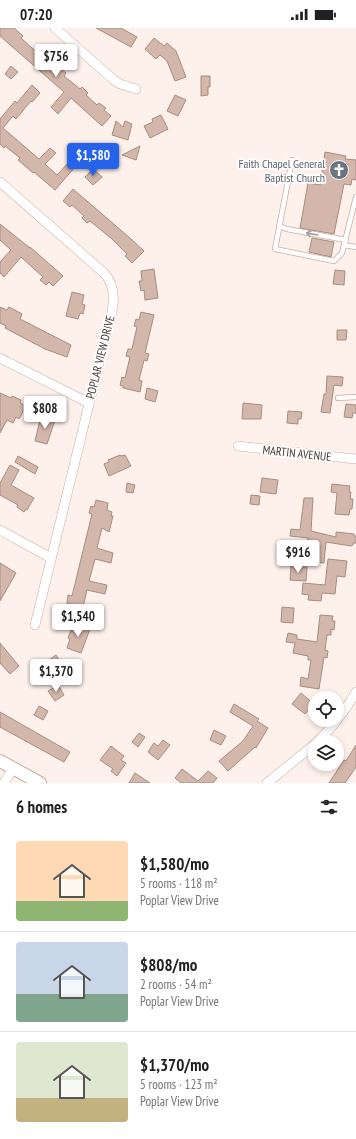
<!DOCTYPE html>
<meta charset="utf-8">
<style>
:root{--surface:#fff;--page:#f2f2f2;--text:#202124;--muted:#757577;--line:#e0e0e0;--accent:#2563eb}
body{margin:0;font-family:"PT Sans Narrow",sans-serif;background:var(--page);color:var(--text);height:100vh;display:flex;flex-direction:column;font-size:15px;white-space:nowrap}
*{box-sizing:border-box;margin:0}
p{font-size:13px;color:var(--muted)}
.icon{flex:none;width:22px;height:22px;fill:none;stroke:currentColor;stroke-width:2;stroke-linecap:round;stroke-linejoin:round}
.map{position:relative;height:755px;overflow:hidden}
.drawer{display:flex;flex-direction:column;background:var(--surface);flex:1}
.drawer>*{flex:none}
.tools{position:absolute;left:308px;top:663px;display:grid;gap:8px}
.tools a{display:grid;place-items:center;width:36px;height:36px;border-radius:50%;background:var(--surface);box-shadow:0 2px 6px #0003;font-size:20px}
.price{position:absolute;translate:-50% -34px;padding:0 9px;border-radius:4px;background:#fff;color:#222;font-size:13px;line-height:26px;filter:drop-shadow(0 1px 2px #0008)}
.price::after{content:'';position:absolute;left:50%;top:24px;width:12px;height:9px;margin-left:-6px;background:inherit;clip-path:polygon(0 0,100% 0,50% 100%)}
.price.on{background:var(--accent);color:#fff}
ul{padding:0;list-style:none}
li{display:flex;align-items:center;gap:12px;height:100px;padding:0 16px}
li+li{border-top:1px solid var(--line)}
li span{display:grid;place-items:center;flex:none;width:112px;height:80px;border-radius:4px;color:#555}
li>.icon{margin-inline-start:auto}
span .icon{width:48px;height:48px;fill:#fffc;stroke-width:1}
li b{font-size:17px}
h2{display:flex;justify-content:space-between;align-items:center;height:48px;padding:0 16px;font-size:17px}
.status{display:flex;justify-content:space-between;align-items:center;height:28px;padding:0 20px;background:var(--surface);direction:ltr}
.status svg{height:11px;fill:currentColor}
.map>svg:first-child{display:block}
.building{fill:#d4b7ab;stroke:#a68b7f}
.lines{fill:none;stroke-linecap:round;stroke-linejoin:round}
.lane-casing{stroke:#c9aca0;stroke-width:6}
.street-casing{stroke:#c9aca0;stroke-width:10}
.secondary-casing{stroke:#c9aca0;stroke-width:14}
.lane{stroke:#fff;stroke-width:4.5}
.street{stroke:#fff;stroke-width:9}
.secondary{stroke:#fff;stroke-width:12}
.oneway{stroke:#a29c9a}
.labels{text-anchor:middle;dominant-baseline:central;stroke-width:3.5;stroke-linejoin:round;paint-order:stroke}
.worship-label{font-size:12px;fill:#5b616d;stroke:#fff;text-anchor:end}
.street-label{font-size:12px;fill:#453934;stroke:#fff}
</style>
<div class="status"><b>07:20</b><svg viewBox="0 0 49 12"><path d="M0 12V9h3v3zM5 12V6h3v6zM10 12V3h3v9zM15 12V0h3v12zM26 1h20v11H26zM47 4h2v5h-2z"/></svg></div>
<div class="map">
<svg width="356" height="755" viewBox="0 0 356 755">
<rect width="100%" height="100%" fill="#fef1ec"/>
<path class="building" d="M0,0H14L23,8L21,10L33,21L36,23L38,21L44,26L42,29L58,43L60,40L66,45L64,48L80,61L82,59L88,65L86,67L97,77L99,75L106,80L104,82L111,88L102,98L71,70L58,86L51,79L64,64L0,8Z
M96,0H121L137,9L131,19Z
M154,10L164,18L167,15L176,23L186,49L175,53L167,33L160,27L156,31L145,21Z
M11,38L18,44L11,51L5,46Z
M201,48H210V59H208V67L201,68Z
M32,57L40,65L32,74L31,73L16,91L13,88L3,100L39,131L50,120L56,125L45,136L57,147L69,134L75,139L55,162L34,144L33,145L18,132L20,130L5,118L4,120L0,116V91L15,73L17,75Z
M175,67L186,72L178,88L167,83Z
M161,87L168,101L150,110L144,98L153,94L152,91Z
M116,93L123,99L125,93L132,96L128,112L112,107Z
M140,118L136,132L122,127Z
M325,124L346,128L345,131L356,132V152L352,151L351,157L344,156L334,206L300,200L308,155L320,157Z
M93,141L102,149L93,157L85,149Z
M73,161L130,210L144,223L132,235L125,228L127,226L112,211L90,193L87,195L82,190L84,188L72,177L70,179L63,173Z
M0,196L30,220V219L63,248L53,258L49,254L46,257L40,252L43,249L21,229L4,249L0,245V234L11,222L0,212Z
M312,210L334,214L331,229L309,224Z
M154,241L158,270L145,272L144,262L141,263L139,253H142L141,243Z
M335,242L345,243L344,257L333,256Z
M72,264L84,267L82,276L85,277L83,286L80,285L78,291L66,288Z
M0,279L7,282L9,279L22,286L20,291L71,317L67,329L45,321L5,300L6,298L0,295Z
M141,284L154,287L145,325L149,326L147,333L144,332L139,352L142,353L140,364L123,360V358L120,357L122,349L125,350L130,329L126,328L128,321H132L137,299L134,298L136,291L139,292Z
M337,302H347L346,312H337Z
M327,348L343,349L342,358L334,357L330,385L321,384L324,366H326Z
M147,360L158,363L155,374L145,371Z
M0,365L11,370L12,368L21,372L20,375L26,378L19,391L16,389L13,395L7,392L0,405Z
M243,375L262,377L261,391H242Z
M346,376L356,377V385H353L352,390L344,389Z
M288,383L302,384L301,391H298V396L287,395Z
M41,388L55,392L47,416L35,413Z
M120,427L121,428L125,427L131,438L109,448L104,436L109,434L108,432Z
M18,428L38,439L35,446L15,434Z
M10,437L19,442L11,457L34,470L27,482L26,481L24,484L17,479L18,477L0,467V455Z
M262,450L278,452L276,466L260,464Z
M127,455L135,457L133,465L126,464Z
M332,456L350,458L349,464H351L350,471H353L352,481H350L349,487L335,486L337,465L331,464Z
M251,467L260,468L259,477L250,476Z
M304,470H313L311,503L336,509V504L354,506V508H356V515H353V517L351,518L326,514L324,535L306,533L308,510L290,508L291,501L300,502Z
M96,472L108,475L107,482L112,484L111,488H113L109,504L102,500L97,520L113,525L111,535L95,531L89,553L107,557L105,566L87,562L82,583L69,580L70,576L67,575L68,567L72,568L92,486L89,485L91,478L94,479Z
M328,531L347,533L345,549L337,548L335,566L322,565L321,573L308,572L309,567L302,566L303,555L325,557Z
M0,535L16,545L0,573Z
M291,538L307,539L306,553L290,552Z
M282,579L294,580L293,595L281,594Z
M90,584L99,586L97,596L88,594Z
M320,587L333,588L332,593H335L334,602L331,601V607H327L325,622L328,623L327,630L324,629L319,661L300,658L301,649L308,651L311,632H308V628L293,625L295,615L286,614L288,605L297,607V611L317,614Z
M76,596L90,601L81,625L67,620L70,611L68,610L71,602L73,603Z
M0,615L19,638L10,646L0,635Z
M56,627L64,640L47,651L40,640L50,634L49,632Z
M58,657L64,667L55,673L48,663Z
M301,665L314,676L305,686L292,676Z
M234,676L259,691L257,693L268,700L256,720L255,719L228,743L219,733L243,713L253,698L230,684Z
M39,678L48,683L43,692L34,687Z
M0,684L70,724L64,734L0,699Z
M214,702L226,708L221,717L210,712Z
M139,705L145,709L138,719L132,714Z
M163,712L170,717L158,732L148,724L154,715L158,718Z
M356,717V739L345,755H329L344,732L346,733Z
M111,718L124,728L121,732L126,735L117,748L111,743L113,741L100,732Z
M182,741L198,753L208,743L217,750L213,755H181L175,750Z
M135,745L150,755H129Z"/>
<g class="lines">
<defs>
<path id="lane" d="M292,132L275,221L334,233L342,225L356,169
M279,198L287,201L346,212
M344,217L356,219
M338,370L356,369"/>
<path id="street" d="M55,0L114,52L120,56L136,61
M0,154L104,245C123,265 108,296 103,319L35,597
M0,330L89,375
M238,418L356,431
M0,502L51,530
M317,714C333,699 345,683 356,664
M4,755L13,740
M267,755L315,716"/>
<path id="secondary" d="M0,733L40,755"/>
</defs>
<use href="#lane" class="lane-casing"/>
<use href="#street" class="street-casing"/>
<use href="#secondary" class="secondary-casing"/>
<use href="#lane" class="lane"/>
<use href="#street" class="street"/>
<use href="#secondary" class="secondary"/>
</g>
<defs><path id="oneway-shaft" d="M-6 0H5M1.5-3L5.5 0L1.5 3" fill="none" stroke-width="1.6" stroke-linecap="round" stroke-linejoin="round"/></defs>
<use class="oneway" href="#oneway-shaft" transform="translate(312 206) rotate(-170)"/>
<defs>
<symbol id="church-disc" viewBox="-11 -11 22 22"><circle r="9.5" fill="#6b7280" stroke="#fff"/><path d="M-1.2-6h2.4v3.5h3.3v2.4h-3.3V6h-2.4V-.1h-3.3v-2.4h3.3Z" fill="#fff"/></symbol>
</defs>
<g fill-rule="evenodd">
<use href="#church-disc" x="328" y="131" width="22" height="22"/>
</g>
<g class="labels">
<g class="worship-label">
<text x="325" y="135">Faith Chapel General<tspan x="325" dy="14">Baptist Church</tspan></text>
</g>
<g class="street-label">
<text transform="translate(100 329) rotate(-76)">POPLAR VIEW DRIVE</text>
<text transform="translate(297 425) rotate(6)">MARTIN AVENUE</text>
</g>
</g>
</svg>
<div class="tools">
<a><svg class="icon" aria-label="locate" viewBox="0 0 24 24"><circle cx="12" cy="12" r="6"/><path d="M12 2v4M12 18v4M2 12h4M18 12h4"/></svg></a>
<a><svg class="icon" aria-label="layers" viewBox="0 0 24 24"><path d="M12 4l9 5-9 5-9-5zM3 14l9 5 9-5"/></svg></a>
</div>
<b class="price" style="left:56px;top:50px">$756</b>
<b class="price on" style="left:93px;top:149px">$1,580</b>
<b class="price" style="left:45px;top:402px">$808</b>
<b class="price" style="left:298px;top:546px">$916</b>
<b class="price" style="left:78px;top:610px">$1,540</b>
<b class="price" style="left:56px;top:665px">$1,370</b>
</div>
<section class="drawer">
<h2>6 homes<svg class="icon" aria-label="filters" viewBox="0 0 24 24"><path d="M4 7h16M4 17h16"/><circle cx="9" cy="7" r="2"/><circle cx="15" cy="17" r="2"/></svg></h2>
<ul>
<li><span style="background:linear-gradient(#ffd9b3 75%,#8fb573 0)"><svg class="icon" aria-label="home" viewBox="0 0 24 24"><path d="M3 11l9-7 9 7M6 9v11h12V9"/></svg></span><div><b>$1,580/mo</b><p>5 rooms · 118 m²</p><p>Poplar View Drive</p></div></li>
<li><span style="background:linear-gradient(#c9d6e8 65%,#7fa58c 0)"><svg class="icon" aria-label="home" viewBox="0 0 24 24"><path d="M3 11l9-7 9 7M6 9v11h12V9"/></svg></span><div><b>$808/mo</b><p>2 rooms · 54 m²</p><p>Poplar View Drive</p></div></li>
<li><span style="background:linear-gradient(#dfe7d0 70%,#c2b280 0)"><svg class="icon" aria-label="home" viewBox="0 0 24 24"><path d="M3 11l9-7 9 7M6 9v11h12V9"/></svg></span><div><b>$1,370/mo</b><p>5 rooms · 123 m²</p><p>Poplar View Drive</p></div></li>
</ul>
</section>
